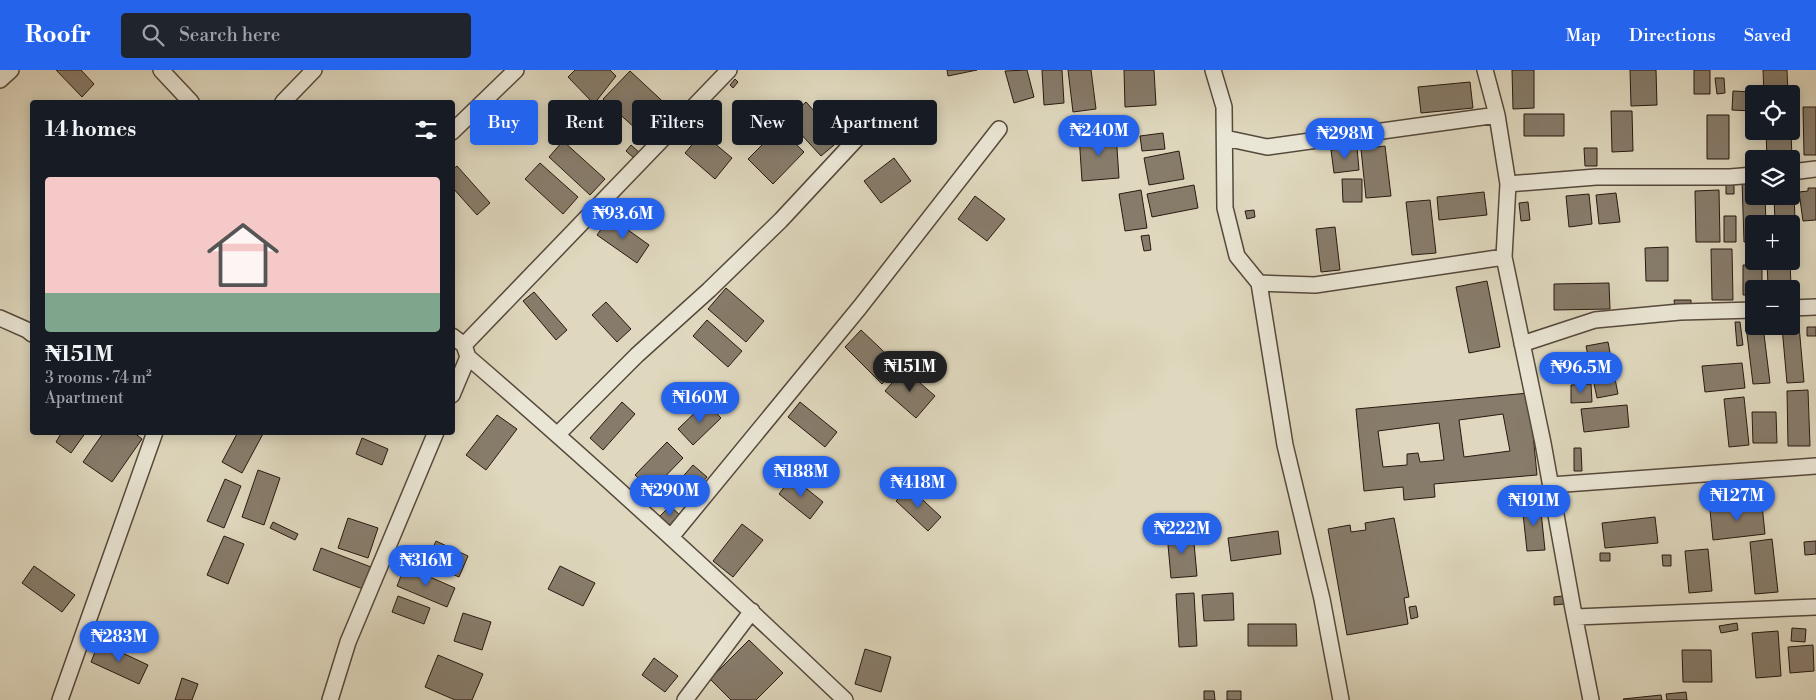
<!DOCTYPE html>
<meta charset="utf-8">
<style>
:root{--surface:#171b24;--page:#20242c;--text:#f1f3f6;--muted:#9ea1a6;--accent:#2563eb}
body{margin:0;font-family:"Libre Bodoni",serif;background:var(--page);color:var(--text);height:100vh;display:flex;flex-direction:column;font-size:19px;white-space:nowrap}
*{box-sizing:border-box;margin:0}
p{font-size:16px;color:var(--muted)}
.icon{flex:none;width:28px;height:28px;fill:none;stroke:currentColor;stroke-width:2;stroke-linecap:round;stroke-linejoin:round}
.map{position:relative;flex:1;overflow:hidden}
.sheet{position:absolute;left:30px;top:30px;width:425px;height:335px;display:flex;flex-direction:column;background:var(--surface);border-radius:5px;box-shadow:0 2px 12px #0003}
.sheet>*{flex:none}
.top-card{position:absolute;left:470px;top:30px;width:475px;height:45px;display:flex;gap:10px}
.controls{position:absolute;left:1745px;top:15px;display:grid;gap:10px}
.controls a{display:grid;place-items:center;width:55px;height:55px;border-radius:5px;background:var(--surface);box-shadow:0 2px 12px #0003;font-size:25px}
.price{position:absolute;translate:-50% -42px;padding:0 11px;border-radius:18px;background:var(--accent);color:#fff;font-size:16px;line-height:32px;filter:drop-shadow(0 1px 2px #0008)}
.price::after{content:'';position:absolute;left:50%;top:30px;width:15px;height:11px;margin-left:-8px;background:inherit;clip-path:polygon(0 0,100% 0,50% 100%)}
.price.active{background:#222;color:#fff}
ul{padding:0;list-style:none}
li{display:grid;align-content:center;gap:10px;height:265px;padding:0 15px}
li span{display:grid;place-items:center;height:155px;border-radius:5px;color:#555}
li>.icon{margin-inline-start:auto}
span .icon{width:90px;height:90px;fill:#fffc;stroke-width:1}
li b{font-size:21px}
h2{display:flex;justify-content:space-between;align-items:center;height:60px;padding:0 15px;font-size:21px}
.tag{padding:0 18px;border-radius:5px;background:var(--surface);box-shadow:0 2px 12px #0003;font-size:18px;line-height:45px}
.tag.active{background:var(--accent);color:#fff}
header{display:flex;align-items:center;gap:30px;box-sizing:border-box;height:70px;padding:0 25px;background:var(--accent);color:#fff}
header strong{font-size:24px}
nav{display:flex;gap:28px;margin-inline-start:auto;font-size:18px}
.search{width:350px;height:45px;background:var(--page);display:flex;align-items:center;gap:12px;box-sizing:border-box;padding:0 18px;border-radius:5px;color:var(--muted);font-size:19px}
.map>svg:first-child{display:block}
.building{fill:#877c6b;stroke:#281911;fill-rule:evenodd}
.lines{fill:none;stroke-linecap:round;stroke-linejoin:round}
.minor-casing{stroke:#56493c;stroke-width:18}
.minor{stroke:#eae6d5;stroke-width:15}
</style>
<header>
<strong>Roofr</strong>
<div class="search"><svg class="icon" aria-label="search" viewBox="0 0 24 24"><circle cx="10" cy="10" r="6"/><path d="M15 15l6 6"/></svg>Search here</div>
<nav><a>Map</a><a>Directions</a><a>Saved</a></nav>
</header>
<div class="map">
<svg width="1816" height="630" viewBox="0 0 1816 630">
<rect width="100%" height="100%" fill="#dfd8be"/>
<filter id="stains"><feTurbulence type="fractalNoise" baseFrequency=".004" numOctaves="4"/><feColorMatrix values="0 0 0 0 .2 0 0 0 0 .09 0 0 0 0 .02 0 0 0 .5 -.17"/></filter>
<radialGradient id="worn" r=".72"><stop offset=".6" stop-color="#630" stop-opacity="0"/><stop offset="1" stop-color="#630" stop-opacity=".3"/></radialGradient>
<path class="building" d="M56,0H81L94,14L82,27Z
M575,0H610L616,6L594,34L568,7Z
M947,0H977L948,6Z
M1027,0L1034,27L1014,33L1005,1Z
M1042,0H1062L1064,33L1044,35Z
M1068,0H1091L1096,39L1073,42Z
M1124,0H1154L1156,35L1125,37Z
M1512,0H1534V38L1513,39Z
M1630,0H1656L1657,35L1631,36Z
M1694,0H1710V24H1694Z
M1763,0H1787L1788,24H1764Z
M630,1L672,40L646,68L603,29Z
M1715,8H1724L1725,23L1717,24Z
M735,9L738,12L733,18L730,15Z
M1470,12L1473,38L1421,43L1418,17Z
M1733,21L1753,22L1752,41L1732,40Z
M806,32L840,70L821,86L787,49Z
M1803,37H1816V85H1804Z
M1611,41H1632L1633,81L1612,82Z
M1524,44H1564V66H1524Z
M1707,45H1729V89H1707Z
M779,58L804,82L773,114L748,89Z
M1766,61H1791L1792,89H1767Z
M702,63L732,88L715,109L685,83Z
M1116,63L1119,108L1082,111L1079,65Z
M1163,63L1165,79L1142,81L1140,66Z
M563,71L605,109L590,125L549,87Z
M631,75L640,83L635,89L626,81Z
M1385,76L1391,126L1366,128L1361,79Z
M1357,77L1359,100L1334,103L1331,80Z
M1584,78H1597V96H1585Z
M1179,81L1184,109L1149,115L1144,88Z
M894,88L911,111L881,133L864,111Z
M540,93L578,127L563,144L525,109Z
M457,96L490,133L477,145L452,117V100Z
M1342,109H1362V132H1343Z
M1754,110V126H1765L1766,154H1754V172H1744L1742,111Z
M1726,114H1734V124H1726Z
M1194,115L1198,138L1152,147L1147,124Z
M1808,118H1816V150L1803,151L1799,122L1808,121Z
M1141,120L1147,158L1125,161L1119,124Z
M1719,120L1720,172H1696L1695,121Z
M1791,120H1794L1795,152H1775L1774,126H1791Z
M1484,122L1487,145L1439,150L1437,127Z
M1616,123L1620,152L1599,154L1596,125Z
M1589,124L1592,154L1569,157L1566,126Z
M975,126L1005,149L987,171L958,149Z
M1430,130L1436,183L1412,185L1406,132Z
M1528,132L1530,150L1521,151L1519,133Z
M1254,140L1255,147L1247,149L1245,141Z
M1724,146H1736V172H1724Z
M610,147L649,175L637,193L597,165Z
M1335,157L1340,200L1321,202L1316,159Z
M1149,165L1151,180L1144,181L1141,166Z
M1668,177V211H1646L1645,178Z
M1711,179H1732L1733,230H1712Z
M1767,191H1790L1791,216H1768Z
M1743,195H1762V219H1754V225H1743Z
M1487,211L1500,277L1469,283L1456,217Z
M1609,213L1610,239L1554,240V214Z
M726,218L764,251L746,272L708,239Z
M534,222L567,260L556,270L523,231Z
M1674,230H1691V237H1675Z
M606,232L631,259L617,272L592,245Z
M707,250L742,281L728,297L693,266Z
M1735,252H1740L1743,275L1737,276Z
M1754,255L1763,256L1770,313L1753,314L1746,256Z
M1799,256L1804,312L1787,313L1782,257Z
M1807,257H1816V266H1807Z
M861,260L899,296L882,314L845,277Z
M1608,272L1618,324L1597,328L1586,276Z
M1561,284H1585L1586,309H1562Z
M1742,293L1745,318L1705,322L1702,296Z
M904,299L935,326L916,348L885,321Z
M1591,314L1592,332L1571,333V315Z
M1808,320L1810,376H1788L1787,321Z
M1529,323L1537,405L1434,414L1435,427L1404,430L1403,417L1364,421L1356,339ZM1503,344L1510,381L1464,387L1459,350ZM1439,353L1444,390L1420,392L1418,383L1407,384V395L1383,397L1378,361Z
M1744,327L1749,375L1729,377L1724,329Z
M622,332L635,344L603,380L590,368Z
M706,332L721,348L693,375L678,359Z
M800,332L837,362L825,377L788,347Z
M1627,335L1629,357L1584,362L1581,339Z
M1752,342H1776L1777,373H1753Z
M497,345L517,359L486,400L466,385Z
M62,362H86L71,383L56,372Z
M104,362H133L142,369L112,412L83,392Z
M238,362H264L242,403L222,392Z
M362,368L388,379L382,395L356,384Z
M667,372L683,388L651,421L635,405Z
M1574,378H1581L1582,401H1574Z
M693,395L707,407L693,423L679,411Z
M258,400L280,408L264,455L242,447Z
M792,407L823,432L810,449L779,424Z
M225,409L241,416L224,458L207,451Z
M909,417L941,447L928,461L896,431Z
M1540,432L1545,480L1527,481L1522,434Z
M1762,435L1765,464L1713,470L1710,440Z
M670,436L681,446L669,458L658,448Z
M1655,447L1658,473L1605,478L1602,453Z
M348,448L378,458L368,488L338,478Z
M1394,448L1409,527L1404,528L1408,554L1347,565L1328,459L1350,455L1351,462L1366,460L1365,453Z
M273,452L298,464L295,470L270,458Z
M742,454L763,470L733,507L713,491Z
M1278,461L1281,484L1231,491L1228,468Z
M1193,462L1197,506L1171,508L1167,464Z
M224,466L244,474L228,514L207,505Z
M1772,469L1778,522L1755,524L1750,472Z
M436,471L468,486L459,507L426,493Z
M1816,471V484L1805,485L1804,472Z
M321,478L371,497L363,519L313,500Z
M1708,479L1712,521L1689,523L1685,481Z
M1600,483H1610V491H1600Z
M1662,485H1671V496H1663Z
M34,496L75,525L62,542L22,513Z
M405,496L455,518L447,537L397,516Z
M560,496L595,513L583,536L548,519Z
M1194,523L1197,576L1179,577L1176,524Z
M1233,523L1234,550L1204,551L1202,525Z
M398,526L430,538L424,554L392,542Z
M1563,526L1564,534L1554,535V527Z
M1416,536L1418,547L1411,549L1409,537Z
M463,543L491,552L482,580L454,571Z
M1737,553L1738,560L1721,563L1719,556Z
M1248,554H1296L1297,576H1248Z
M1792,558L1806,559L1805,572L1791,571Z
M1778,561L1781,606L1756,608L1752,563Z
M749,570L783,603L756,630H731L710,609Z
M99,572L148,595L139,614L91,592Z
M1813,575L1814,601L1790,603L1788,577Z
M865,579L891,587L881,622L855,614Z
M1682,580H1711L1712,612H1683Z
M438,585L483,604L472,630H455L425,617Z
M654,588L678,606L665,622L642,605Z
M182,608L198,614L192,630H175Z
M1204,621H1214L1215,630H1204Z
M1227,621H1241V630H1227Z
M1686,622L1687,630H1667L1666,624Z
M1661,625L1662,630H1624L1623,629Z"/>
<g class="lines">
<defs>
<path id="minor" d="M161,0L191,32
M1213,0L1224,37L1225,138L1237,186L1259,213L1315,215L1504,187
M1485,0L1497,45L1508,114L1504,187L1543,373L1573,539L1591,630
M0,10L11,0
M283,32L314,0
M452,62L516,0
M1225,68L1267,77L1497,45
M1791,102L1816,99
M1508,114L1596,107H1730L1754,105
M1259,213L1285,375L1322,529L1341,630
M1791,238L1816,237
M0,248L27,260L32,264
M452,266L464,275L468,287C597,398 722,513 845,630
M1522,274L1595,250L1680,242L1754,240
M464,275L729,0
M452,325L468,287
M558,364L637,285L709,220L781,150L876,48
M1551,415L1816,396
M671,467L860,237L999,59
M1576,547L1816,537
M60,630L155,362
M330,630L348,572L436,362
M685,630L752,541"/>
</defs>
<use href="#minor" class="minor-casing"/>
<use href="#minor" class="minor"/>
</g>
<rect width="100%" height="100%" filter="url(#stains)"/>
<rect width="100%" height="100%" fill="url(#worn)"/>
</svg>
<div class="controls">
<a><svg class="icon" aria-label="locate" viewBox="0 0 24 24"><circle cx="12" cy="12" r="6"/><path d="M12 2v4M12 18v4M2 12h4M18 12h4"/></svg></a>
<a><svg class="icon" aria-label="layers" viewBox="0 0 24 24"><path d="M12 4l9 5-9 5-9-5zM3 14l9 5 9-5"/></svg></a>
<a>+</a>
<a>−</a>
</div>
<b class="price" style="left:1099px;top:87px">₦240M</b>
<b class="price" style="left:1345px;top:90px">₦298M</b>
<b class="price" style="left:623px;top:170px">₦93.6M</b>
<b class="price active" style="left:910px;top:323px">₦151M</b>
<b class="price" style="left:1581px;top:324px">₦96.5M</b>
<b class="price" style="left:700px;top:354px">₦160M</b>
<b class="price" style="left:801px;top:428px">₦188M</b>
<b class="price" style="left:918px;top:439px">₦418M</b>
<b class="price" style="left:670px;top:447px">₦290M</b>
<b class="price" style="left:1737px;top:452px">₦127M</b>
<b class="price" style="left:1534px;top:457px">₦191M</b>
<b class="price" style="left:1182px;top:485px">₦222M</b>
<b class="price" style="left:426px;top:517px">₦316M</b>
<b class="price" style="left:119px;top:593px">₦283M</b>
<div class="top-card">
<a class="tag active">Buy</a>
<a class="tag">Rent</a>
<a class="tag">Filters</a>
<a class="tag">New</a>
<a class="tag">Apartment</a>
</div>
<section class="sheet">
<h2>14 homes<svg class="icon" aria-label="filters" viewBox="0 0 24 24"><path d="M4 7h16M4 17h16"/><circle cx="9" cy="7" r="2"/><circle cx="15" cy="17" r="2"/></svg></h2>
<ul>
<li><span style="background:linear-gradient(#f6c9c9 75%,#7fa58c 0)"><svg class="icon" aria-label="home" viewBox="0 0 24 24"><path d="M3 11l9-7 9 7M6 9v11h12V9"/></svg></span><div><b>₦151M</b><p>3 rooms · 74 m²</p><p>Apartment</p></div></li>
</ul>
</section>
</div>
